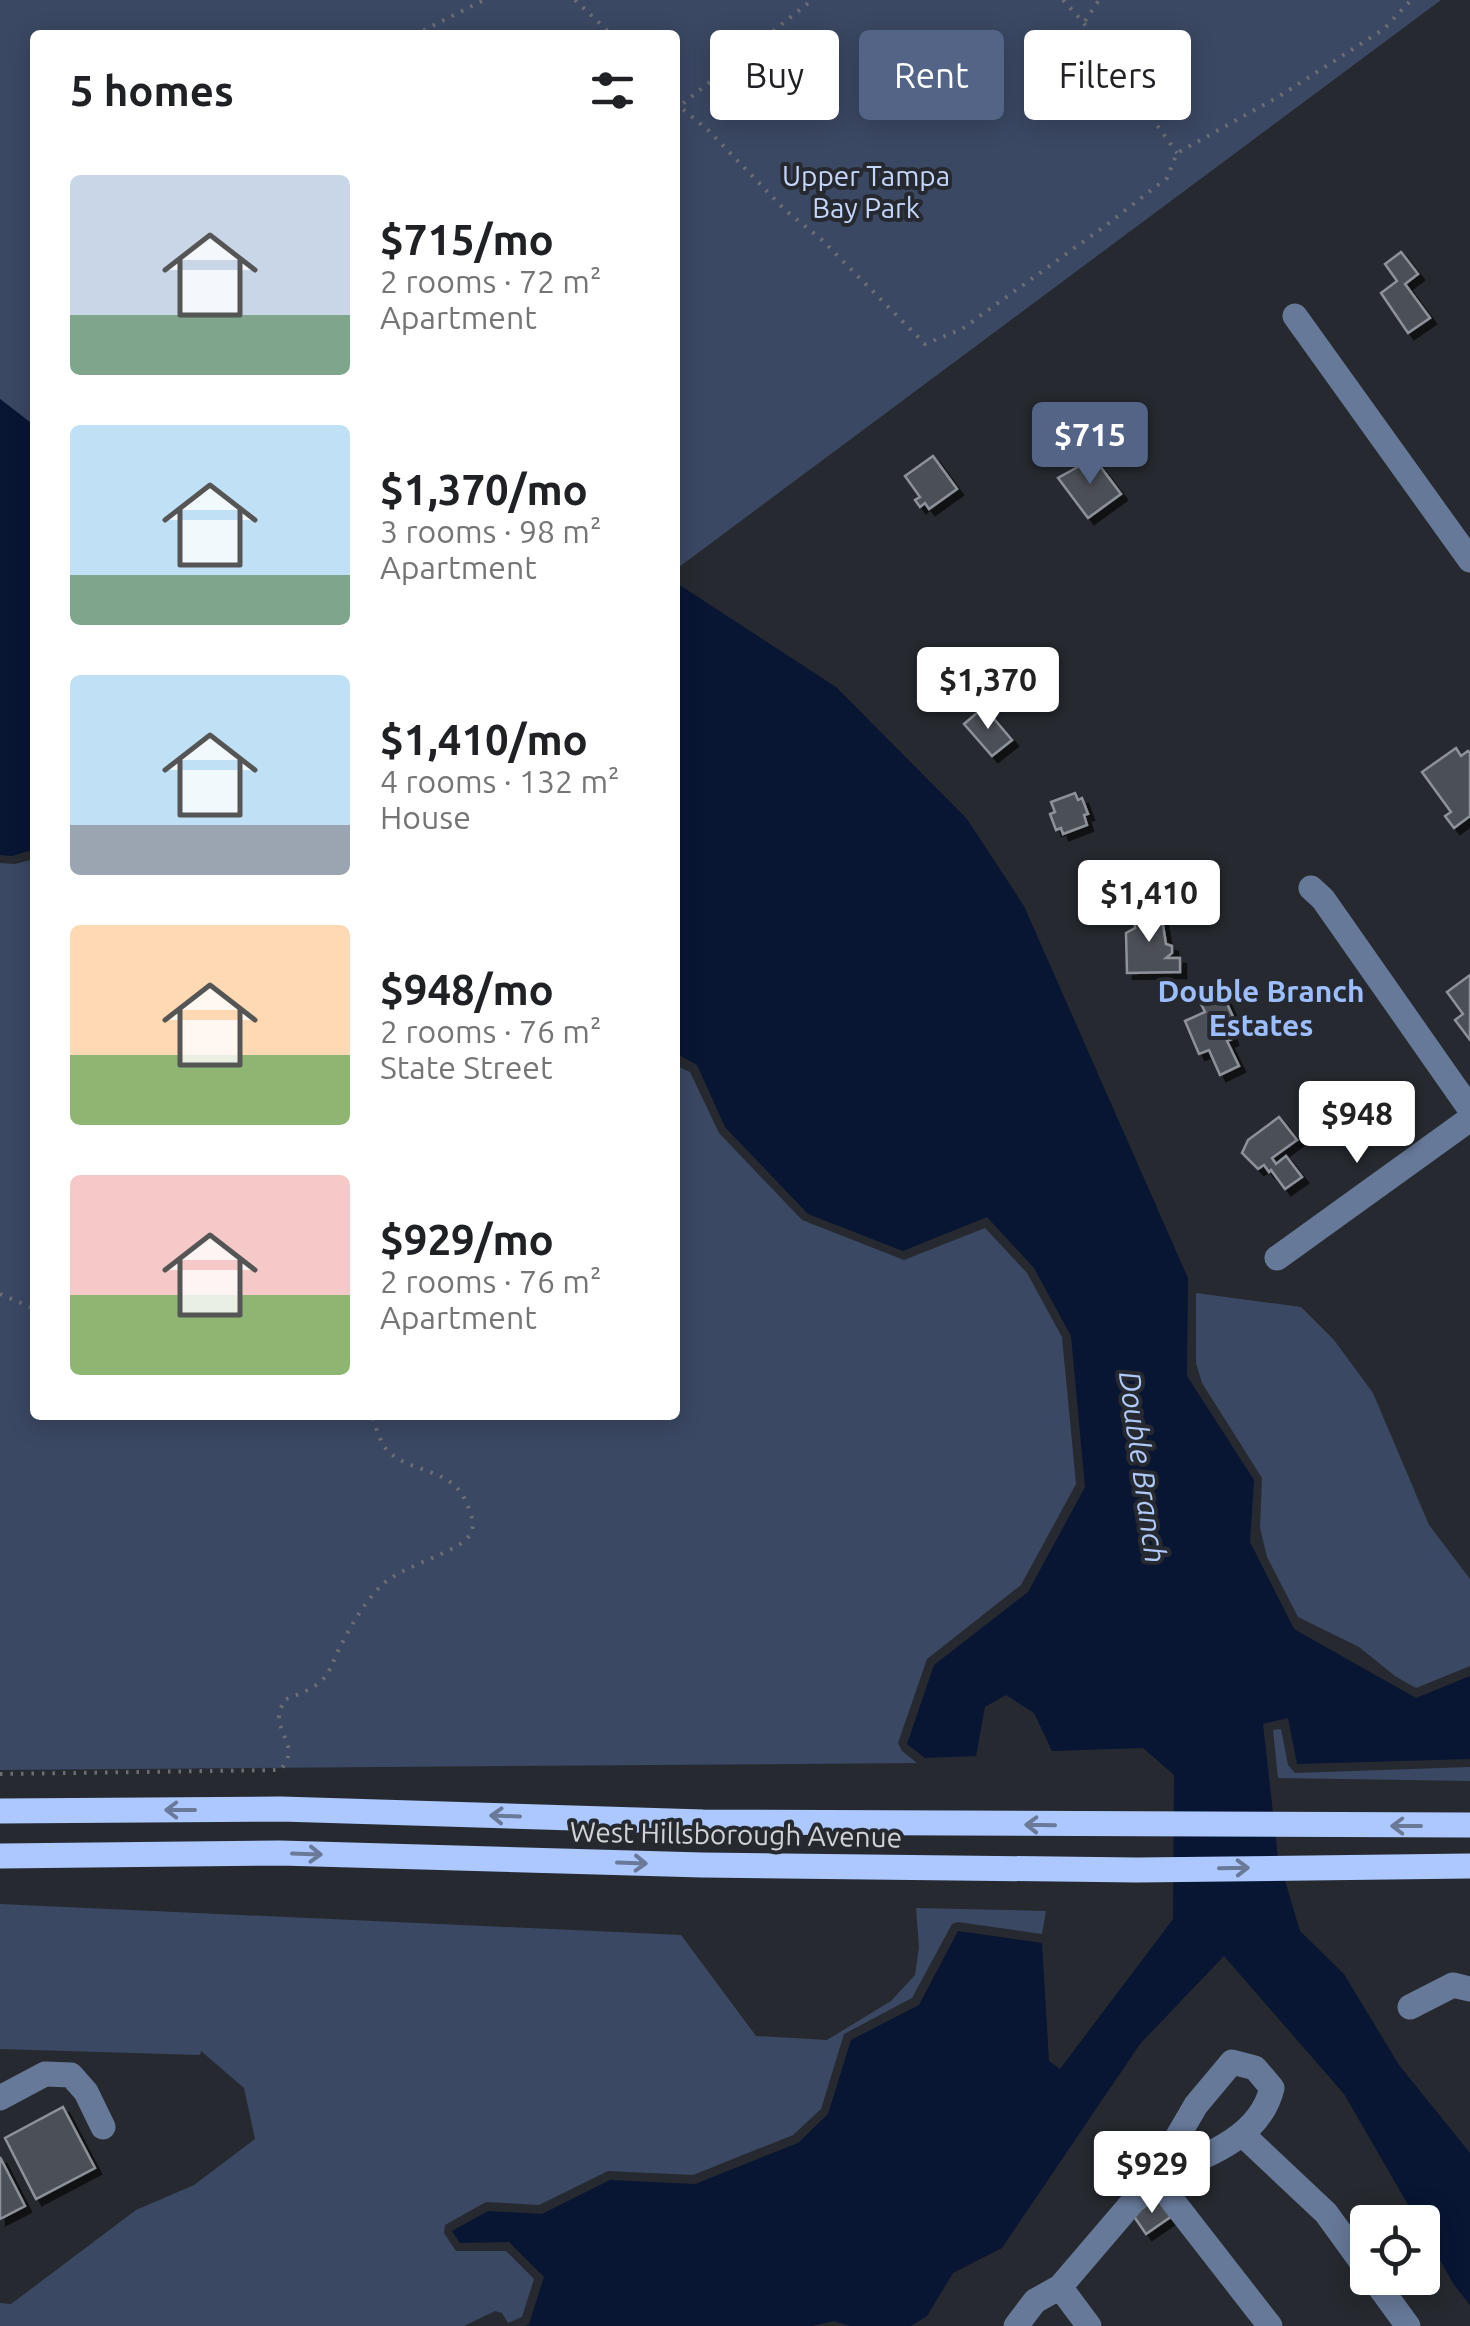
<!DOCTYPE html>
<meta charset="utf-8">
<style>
:root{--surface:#fff;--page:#f2f2f2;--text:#202124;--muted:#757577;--accent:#546486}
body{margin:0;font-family:Ubuntu,sans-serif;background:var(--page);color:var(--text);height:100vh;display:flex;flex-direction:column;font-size:38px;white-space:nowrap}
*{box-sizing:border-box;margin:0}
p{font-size:32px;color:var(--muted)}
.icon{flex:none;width:55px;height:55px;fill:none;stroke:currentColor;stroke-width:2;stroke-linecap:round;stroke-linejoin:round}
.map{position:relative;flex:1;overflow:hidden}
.side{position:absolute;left:30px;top:30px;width:650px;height:1390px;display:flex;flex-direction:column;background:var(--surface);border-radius:10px;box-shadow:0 5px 25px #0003}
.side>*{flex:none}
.banner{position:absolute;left:710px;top:30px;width:610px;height:90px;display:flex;gap:20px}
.tools{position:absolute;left:1350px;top:2205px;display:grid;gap:20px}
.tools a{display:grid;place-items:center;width:90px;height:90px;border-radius:10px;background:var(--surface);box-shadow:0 5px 25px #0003;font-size:50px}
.price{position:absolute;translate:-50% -85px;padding:0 22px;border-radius:10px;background:#fff;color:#222;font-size:32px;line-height:65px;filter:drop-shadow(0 2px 5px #0008)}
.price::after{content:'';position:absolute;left:50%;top:60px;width:30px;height:22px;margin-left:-15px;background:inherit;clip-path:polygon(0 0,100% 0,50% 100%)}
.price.selected{background:var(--accent);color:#fff}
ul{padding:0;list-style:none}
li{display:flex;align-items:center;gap:30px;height:250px;padding:0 40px}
li span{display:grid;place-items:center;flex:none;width:280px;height:200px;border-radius:10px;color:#555}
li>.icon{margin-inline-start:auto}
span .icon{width:120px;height:120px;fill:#fffc;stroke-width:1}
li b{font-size:42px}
h2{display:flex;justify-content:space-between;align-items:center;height:120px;padding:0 40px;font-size:42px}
.pill{padding:0 35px;border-radius:10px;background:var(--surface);box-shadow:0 5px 25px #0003;font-size:35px;line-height:90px}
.pill.selected{background:var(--accent);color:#fff}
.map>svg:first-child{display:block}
.green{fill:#3b4863}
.water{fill:#081533}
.building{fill:#4b4f56;stroke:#8d9199;stroke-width:2.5;filter:url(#shadow)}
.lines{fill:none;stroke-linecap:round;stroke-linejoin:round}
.path{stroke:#6b6e73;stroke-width:4;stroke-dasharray:2.5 8;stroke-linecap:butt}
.minor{stroke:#677999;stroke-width:25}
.major{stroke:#acc8fe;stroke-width:25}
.oneway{stroke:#697997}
.labels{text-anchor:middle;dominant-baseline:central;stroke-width:8;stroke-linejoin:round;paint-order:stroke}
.park-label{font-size:28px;fill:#c4d7fb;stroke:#262a30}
.street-label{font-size:28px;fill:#d1d3d7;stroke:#262a30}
.neighbourhood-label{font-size:30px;font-weight:bold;fill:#9cbeff;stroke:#262a30}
.water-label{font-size:30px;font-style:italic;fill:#afc9f9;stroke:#262a30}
</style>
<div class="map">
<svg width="1470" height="2326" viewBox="0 0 1470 2326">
<defs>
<filter id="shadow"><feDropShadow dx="6" dy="6" stdDeviation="0" flood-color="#0009"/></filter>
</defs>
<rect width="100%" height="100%" fill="#262a30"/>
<path class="green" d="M0,0H1441L675,570V35H35V426L0,399Z
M35,859V1415H675V1065L690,1072L719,1133L802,1220L904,1260L985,1228L1027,1273L1062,1337L1076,1484L1021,1585L927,1659L898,1743L902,1751L917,1763L0,1770V863L15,864Z
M1196,1293L1301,1307L1334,1340L1373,1393L1429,1525L1470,1579V1666L1416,1688L1395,1676L1359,1647L1298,1617L1267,1557L1260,1528L1262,1478L1202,1383L1196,1363Z
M1281,1729L1288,1765L1295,1773L1470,1767V1781L1278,1778L1273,1730Z
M0,1904L681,1935L756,2036L827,2040L891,2001L915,1975L919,1947L916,1908L1046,1911L1042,1934L958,1922L952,1924L912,1998L844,2034L821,2109L793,2135L693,2175L608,2171L539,2205L486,2202L445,2225L444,2233L456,2251H506L534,2279L522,2317L508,2323L502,2313L495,2311L464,2326H0V2303L11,2304L136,2210L194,2185L255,2139L244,2088L201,2051L200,2055L0,2049Z"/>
<path class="water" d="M0,399L35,426V849L12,856L0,855Z
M675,582L836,687L967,819L1024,906L1188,1278L1187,1376L1254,1480L1250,1542L1294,1629L1416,1698L1470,1676V1759L1297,1764L1288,1718L1263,1724L1278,1857L1300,1931L1344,1974L1399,2065L1470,2153V2305L1454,2285L1423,2230L1422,2222H1418L1344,2094L1224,1956L1140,2044L1002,2248L953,2273L927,2316L911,2326H850L834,2321L812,2326H525L529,2324L544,2277L509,2242L460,2243L452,2231L488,2211L542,2214L610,2180L695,2184L798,2143L828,2114L851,2040L919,2005L958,1931L1042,1943L1049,2061L1060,2069L1173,1919L1174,1775L1143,1748L1052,1751L1034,1713L1006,1695L985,1707L976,1756L925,1758L907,1744L934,1665L1028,1592L1085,1487L1071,1336L1034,1268L987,1217L903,1251L808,1214L725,1127L697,1065L675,1053Z"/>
<path class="building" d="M1401,252L1418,274L1405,284L1430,318L1408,333L1381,293L1397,281L1385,264Z
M933,456L957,489L929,509L925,503L920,507L915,500L920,497L905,476Z
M1094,458L1121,494L1088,518L1058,478Z
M984,707L1012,740L992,756L964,724Z
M1456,748L1461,756L1468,751L1470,753V816L1454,828L1445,816L1451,812L1422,772Z
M1075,793L1078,800L1082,798L1088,814L1084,815L1087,825L1063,834L1061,828L1056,830L1050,814L1055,812L1051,802Z
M1134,907L1162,909V923L1159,925H1163L1166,944L1172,946V953L1166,958H1180V972L1127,973L1126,933L1135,928Z
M1470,975V1040L1455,1020L1463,1014L1447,992Z
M1224,997L1234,1019L1227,1022L1232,1039L1227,1041L1239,1066L1220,1075L1209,1050L1199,1054L1185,1021L1205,1012L1201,1004Z
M1279,1117L1297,1140L1272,1158L1276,1164L1286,1156L1302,1177L1285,1189L1271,1170L1269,1172L1264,1165L1258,1169L1242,1153L1248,1140Z
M63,2107L95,2168L36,2199L5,2138Z
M0,2157L25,2206L0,2219Z
M1158,2197L1172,2216L1146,2234L1133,2215Z"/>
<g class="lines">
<path class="path" d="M575,0L612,35
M1063,0L1083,22L1177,153
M1085,21L1099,0
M414,35L484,0
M675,103L708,130L785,210L821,239L925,344L962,329L1105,226L1167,178L1177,153L1278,97L1384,29L1411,0
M675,110L812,0
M0,1294L35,1309
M0,1774L280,1770C300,1749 279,1737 279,1716C279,1710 283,1705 284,1700C296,1695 309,1691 319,1683C330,1674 332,1663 338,1651C349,1629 363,1604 380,1587C400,1565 461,1553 471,1533C475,1524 471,1513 467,1504C453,1467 410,1474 387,1450C379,1441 376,1427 372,1415"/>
<path class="minor" d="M1295,316L1470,560
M1311,888L1323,899L1470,1109
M1277,1258L1470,1119
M1410,2007L1453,1985L1470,1989
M0,2098L45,2074L71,2075L86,2092L103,2127
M1242,2134L1326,2213L1368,2271
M1154,2177L1270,2326
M1373,2278L1408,2326
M1016,2326L1035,2301L1060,2287
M1089,2326L1060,2287L1154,2177L1196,2105L1232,2062L1255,2068L1272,2088C1259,2141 1200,2158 1154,2177"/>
<path class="major" d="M0,1811L281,1809L703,1822L1470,1825
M0,1856L280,1853L702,1865L1137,1870L1470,1866"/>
</g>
<defs><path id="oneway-shaft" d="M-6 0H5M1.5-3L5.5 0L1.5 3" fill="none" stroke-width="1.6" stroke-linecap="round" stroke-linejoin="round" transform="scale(2.5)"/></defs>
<g class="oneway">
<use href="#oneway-shaft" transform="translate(180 1810) rotate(180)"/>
<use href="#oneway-shaft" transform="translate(505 1816) rotate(-178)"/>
<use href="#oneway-shaft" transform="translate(1040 1825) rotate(-179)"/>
<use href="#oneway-shaft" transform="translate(1406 1826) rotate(180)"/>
<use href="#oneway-shaft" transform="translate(307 1854) rotate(2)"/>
<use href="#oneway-shaft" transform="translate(632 1863) rotate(2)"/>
<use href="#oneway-shaft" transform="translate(1234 1868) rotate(-1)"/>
</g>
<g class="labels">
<g class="park-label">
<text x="866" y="175">Upper Tampa<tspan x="866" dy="32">Bay Park</tspan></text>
</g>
<g class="street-label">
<text transform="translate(736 1834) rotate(1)">West Hillsborough Avenue</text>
</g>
<g class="neighbourhood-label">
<text x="1261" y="991">Double Branch<tspan x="1261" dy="34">Estates</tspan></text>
</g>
<g class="water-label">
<text transform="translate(1143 1467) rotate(82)">Double Branch</text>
</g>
</g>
</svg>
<div class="tools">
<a><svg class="icon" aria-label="locate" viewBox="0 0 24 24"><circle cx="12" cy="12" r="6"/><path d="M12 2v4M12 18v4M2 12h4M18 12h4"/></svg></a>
</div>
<b class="price selected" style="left:1090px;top:487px">$715</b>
<b class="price" style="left:988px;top:732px">$1,370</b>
<b class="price" style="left:1149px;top:945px">$1,410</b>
<b class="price" style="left:1357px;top:1166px">$948</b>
<b class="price" style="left:1152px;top:2216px">$929</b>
<div class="banner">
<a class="pill">Buy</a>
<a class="pill selected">Rent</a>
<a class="pill">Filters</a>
</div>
<section class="side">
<h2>5 homes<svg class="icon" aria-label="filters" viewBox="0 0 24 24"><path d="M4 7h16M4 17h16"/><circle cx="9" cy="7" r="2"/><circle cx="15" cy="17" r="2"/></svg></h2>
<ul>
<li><span style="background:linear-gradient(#c9d6e8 70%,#7fa58c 0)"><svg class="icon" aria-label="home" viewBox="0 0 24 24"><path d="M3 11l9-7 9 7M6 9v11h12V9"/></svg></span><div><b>$715/mo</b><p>2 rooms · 72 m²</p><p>Apartment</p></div></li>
<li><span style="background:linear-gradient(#bfe0f5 75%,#7fa58c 0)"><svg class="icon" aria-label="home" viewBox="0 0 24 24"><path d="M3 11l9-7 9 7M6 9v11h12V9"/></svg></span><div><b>$1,370/mo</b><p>3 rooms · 98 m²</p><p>Apartment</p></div></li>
<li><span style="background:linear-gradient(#bfe0f5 75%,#9aa5b1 0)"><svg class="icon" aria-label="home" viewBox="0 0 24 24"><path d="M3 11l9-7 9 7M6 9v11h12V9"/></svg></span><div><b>$1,410/mo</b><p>4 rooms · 132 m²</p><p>House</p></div></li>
<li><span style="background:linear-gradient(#ffd9b3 65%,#8fb573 0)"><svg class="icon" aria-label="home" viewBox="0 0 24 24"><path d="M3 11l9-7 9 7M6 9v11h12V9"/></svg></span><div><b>$948/mo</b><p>2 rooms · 76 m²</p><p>State Street</p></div></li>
<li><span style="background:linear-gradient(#f6c9c9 60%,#8fb573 0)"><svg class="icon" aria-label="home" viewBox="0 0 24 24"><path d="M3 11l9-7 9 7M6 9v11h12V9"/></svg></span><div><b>$929/mo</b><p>2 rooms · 76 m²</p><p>Apartment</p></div></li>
</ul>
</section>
</div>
